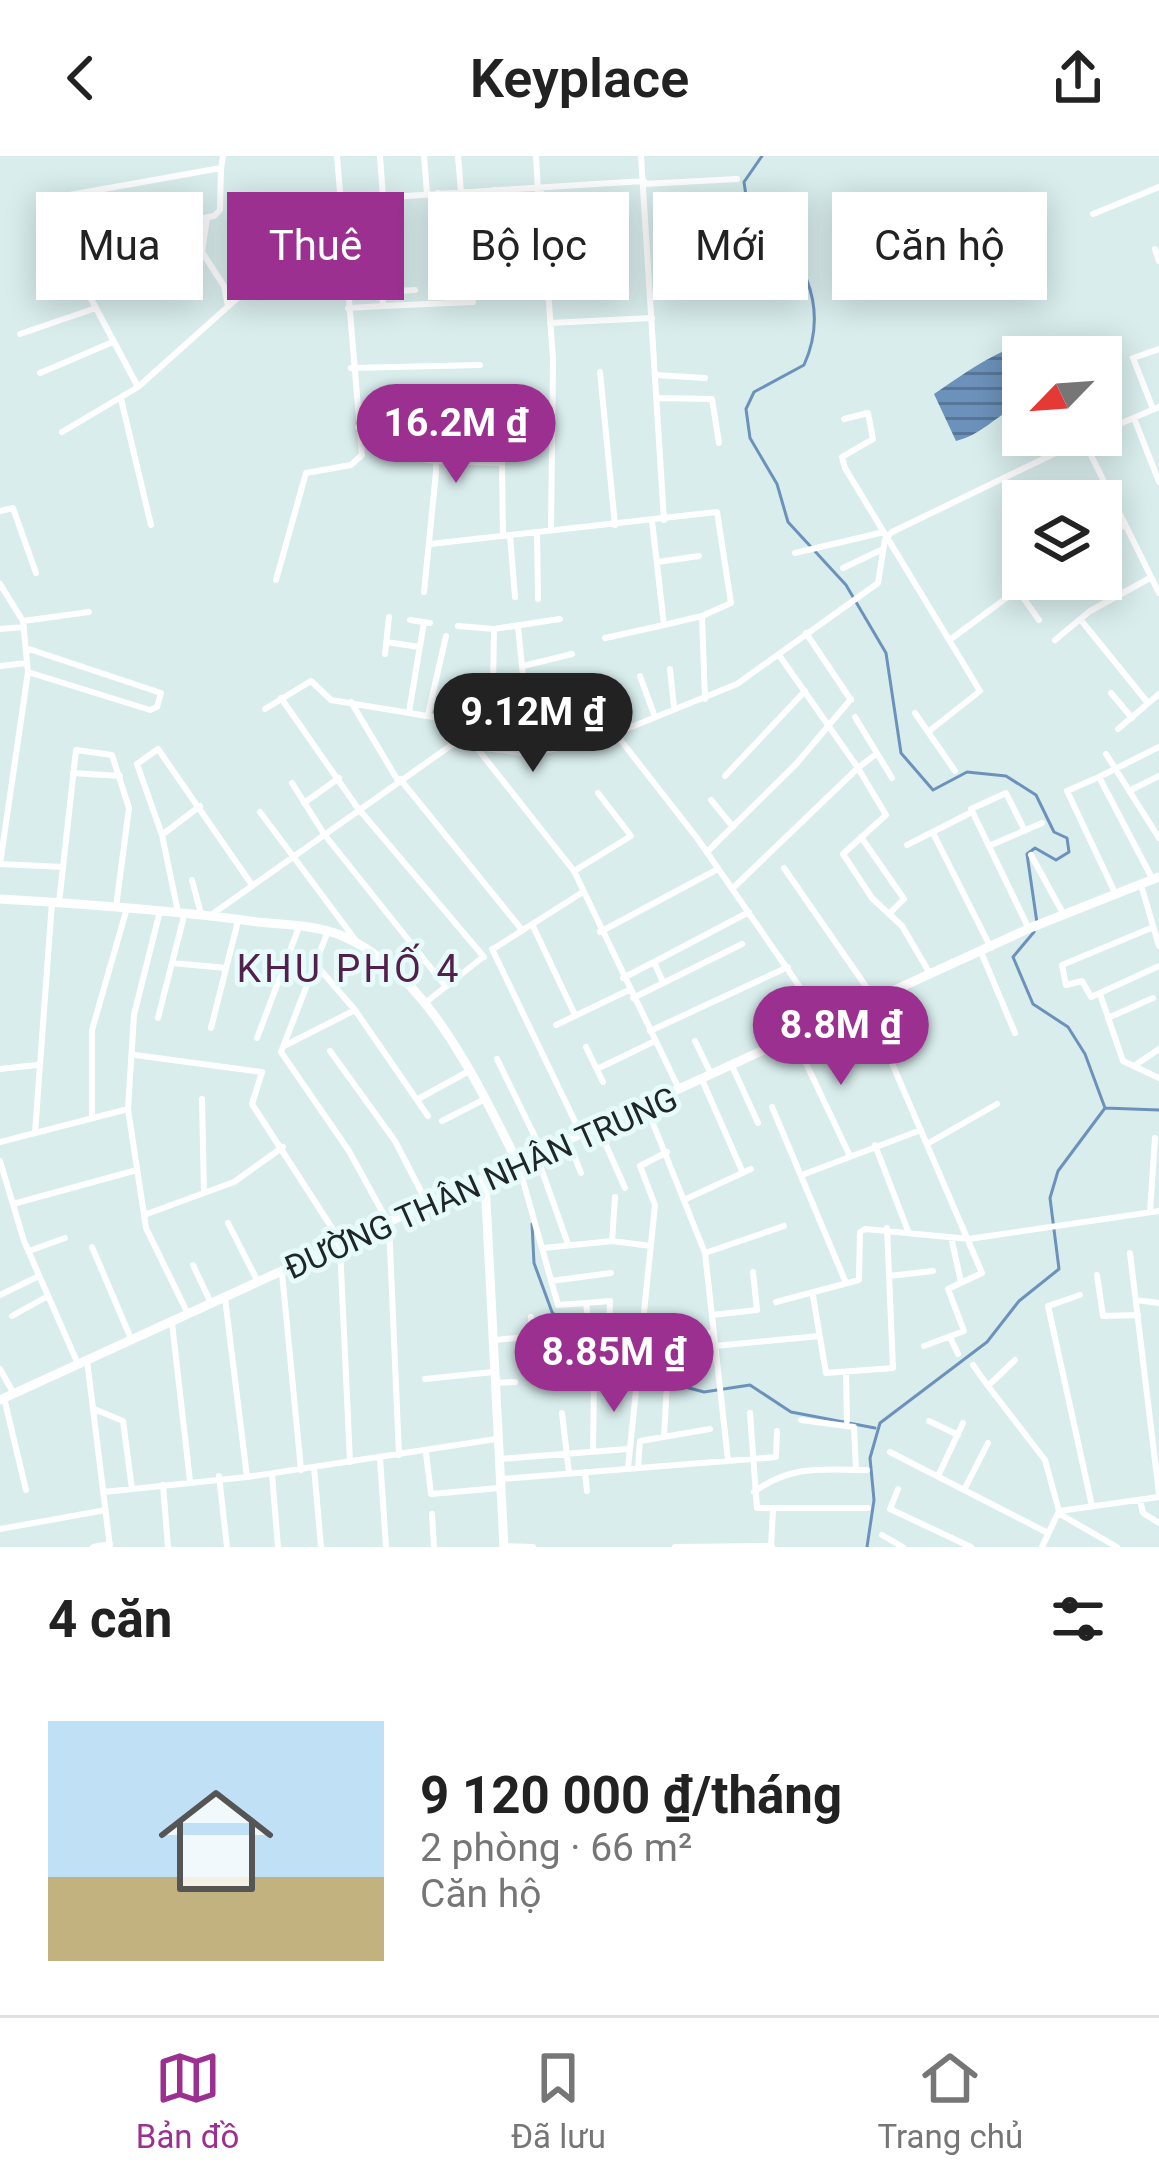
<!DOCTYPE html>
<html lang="vi">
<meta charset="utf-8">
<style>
:root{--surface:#fff;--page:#f6f6f6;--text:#222;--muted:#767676;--line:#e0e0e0;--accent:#9c3091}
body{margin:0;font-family:Roboto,sans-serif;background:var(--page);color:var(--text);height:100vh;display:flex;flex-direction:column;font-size:45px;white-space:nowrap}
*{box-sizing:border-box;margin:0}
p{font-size:39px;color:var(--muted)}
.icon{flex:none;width:66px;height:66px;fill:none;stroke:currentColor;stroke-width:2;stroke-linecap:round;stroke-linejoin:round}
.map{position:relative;height:1391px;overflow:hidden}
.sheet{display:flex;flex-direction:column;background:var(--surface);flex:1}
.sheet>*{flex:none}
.hud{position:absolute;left:36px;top:36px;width:1089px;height:108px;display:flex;gap:24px}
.needle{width:78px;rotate:245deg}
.buttons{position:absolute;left:1002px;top:180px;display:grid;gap:24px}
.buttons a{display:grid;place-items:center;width:120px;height:120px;border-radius:0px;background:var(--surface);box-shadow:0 6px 30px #0003;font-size:60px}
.price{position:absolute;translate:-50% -102px;padding:0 27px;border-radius:42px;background:var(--accent);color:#fff;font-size:39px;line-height:78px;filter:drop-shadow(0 3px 6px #0008)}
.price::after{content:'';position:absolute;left:50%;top:72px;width:36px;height:27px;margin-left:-18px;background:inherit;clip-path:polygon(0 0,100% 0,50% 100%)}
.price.active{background:#222;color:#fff}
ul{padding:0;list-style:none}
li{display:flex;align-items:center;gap:36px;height:300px;padding:0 48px}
li span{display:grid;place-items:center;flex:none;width:336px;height:240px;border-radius:0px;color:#555}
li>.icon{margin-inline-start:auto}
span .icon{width:144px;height:144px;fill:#fffc;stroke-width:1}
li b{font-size:51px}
h2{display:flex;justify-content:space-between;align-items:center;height:144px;padding:0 48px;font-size:51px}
.tag{padding:0 42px;border-radius:0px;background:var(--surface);box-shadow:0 6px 30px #0003;font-size:42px;line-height:108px}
.tag.active{background:var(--accent);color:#fff}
header{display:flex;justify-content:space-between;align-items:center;height:156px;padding:0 48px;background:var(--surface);font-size:54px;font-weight:600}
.menu{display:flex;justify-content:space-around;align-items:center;height:168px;border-top:3px solid var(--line);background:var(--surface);font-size:33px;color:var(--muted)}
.menu a{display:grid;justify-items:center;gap:6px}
.menu .active{color:var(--accent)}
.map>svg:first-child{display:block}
.water{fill:url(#water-rules)}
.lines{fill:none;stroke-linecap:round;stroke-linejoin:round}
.stream{stroke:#6c92bb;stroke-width:3}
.street{stroke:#fff;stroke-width:6}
.secondary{stroke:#fff;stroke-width:9}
.labels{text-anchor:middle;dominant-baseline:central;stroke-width:10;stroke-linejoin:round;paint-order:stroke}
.street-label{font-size:33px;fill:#1e2626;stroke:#e6fbfa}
.quarter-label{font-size:39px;letter-spacing:3px;fill:#531f4d;stroke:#e6fbfa}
</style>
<header><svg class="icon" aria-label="back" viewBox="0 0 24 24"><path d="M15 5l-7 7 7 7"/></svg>Keyplace<svg class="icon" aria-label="share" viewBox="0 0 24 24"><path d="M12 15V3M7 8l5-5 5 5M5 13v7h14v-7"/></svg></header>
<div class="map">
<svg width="1159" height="1391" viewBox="0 0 1159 1391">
<defs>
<pattern id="water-rules" width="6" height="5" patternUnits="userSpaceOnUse" patternTransform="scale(3)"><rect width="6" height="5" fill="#6c92bb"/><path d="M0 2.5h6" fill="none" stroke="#587798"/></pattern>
</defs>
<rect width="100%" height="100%" fill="#d9eded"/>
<path class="water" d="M1006,194L1016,195L1023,210V247C997,258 984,278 956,285L934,238C958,222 979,206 1006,194Z"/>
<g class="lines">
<path class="stream" d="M762,0L744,26L749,61C804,90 830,151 804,209L754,236L746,253L750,282L777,328L788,366L846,429L886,497L901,597L933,634L967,616L1006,620L1036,639L1054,676L1067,682L1069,696L1056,704L1035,692L1027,698L1037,767
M1034,776L1013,801L1033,848L1068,871L1085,898L1105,952L1159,954
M532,1068L534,1107L552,1156L601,1222L648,1221L704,1236L750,1229L791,1256L875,1272
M867,1391L874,1344L870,1302L880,1267L987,1186L1019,1145L1059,1113L1050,1042L1058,1015L1105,952"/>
<path class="street" d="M380,0L383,41
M424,0L427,38
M458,0L461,36
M536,0L538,35
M641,0L664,364
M644,28L737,23
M494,34L503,120
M93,35L73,88L214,60L220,54L221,12
M541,35L553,203L551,374
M464,36L469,74
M438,37L448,147
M342,44L644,25
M1093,58L1159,31
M207,62L202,96L224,130L228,150
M48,74L64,40L221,12L223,0
M1155,93L1159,105
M383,136L415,134
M383,150L473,146
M348,152L383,150L375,42
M550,167L652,162
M20,178L96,152
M351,212L480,209
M600,216L615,369
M40,217L113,186
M655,219L705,222
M138,231L242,138L343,85
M658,242L712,243L719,287
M121,243L151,369
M1153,253L1133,202L1159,193
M1134,262L1159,326
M844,263L868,257L873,283L842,301L845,312L980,535L928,576
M358,271L509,268
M62,276L138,231L89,139
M1101,276L1159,251
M1083,283L1159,437
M436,305L502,307L503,380
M0,355L13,352L36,417
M652,365L664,469L702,460L705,543
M537,376L538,443
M510,379L515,441
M430,388L717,356L731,447L702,460
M1101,388L1124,369
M795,397L880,377
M657,406L699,400
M843,412L883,393
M276,424L306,317L351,309L362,299L337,0
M0,428L23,465L28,516L0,708
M1017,433L1039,464
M424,436L436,316V305L422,303L427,270
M1080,463L1148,547
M410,464L430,467
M23,465L89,456
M458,470L494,473L560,463
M518,471L531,598
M0,473L24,471
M806,477L851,544
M605,482L664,469
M951,483L1032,423
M1055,484L1090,455L1150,422
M387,486L419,491
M26,492L161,537L157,551L150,554L28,516
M385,498L389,461
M0,510L27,507
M523,510L572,498
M670,513L674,551
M640,520L655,561
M593,533L609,580
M1111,537L1132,562
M281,542L357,651L484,801
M351,546L397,623
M527,550L568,540
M265,553L311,525L331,544L445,563L453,588
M409,556L424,466
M915,557L955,615
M428,559L446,480
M855,561L892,622
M1118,573L1159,538
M615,577L697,682L824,866
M473,587L574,715L679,933
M492,590L494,473
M876,598L858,612L886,659L843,698L872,742L902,770L929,816
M1106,598L1159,682
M73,617L120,620
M725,620L805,535
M1099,621L1159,591
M400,623L522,774
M292,627L324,678L446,831
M1133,633L1159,620
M711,644L733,671
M304,647L339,622
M260,656L357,786
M1025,675L1006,637L971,653L1029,773
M933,677L991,792
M162,679L200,650
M861,681L904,743L889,758
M907,689L972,656
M989,690L1042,667
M707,696L797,607L851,543
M1031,699L1064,759
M0,708L63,711
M784,712L874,842
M574,715L631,680L598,637
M192,724L201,758
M1141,729L1159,790
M732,733L858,612L779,499
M1116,739L1067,635L1099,621L1153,724
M59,747L76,594L112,599L129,652L116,751
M160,755L134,859L128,953L146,1072L187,1156
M178,756L162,679L137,608L158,593L252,729
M211,759L453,588L531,598L609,580L737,528L878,427L885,383L892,376L1093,279
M532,768L575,859
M1151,772L1062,809L1066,829L1082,825L1091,841L1159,810
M328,775L281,896L349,995L389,1068L399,1299
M600,776L718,713
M492,793L581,978
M493,793L583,736
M981,796L1015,877
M172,807L226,812
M317,810L355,854L428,960
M623,822L654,806
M663,826L654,806L749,756
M1100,838L1123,905L1159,922
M633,842L742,788
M425,847L483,801
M867,849L982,1117L948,1133L964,1175L924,1190
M158,862L185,756
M1108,862L1153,842
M556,869L629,834
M211,872L238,765
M650,875L788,811
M257,882L299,771
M795,884L849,998
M695,885L711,918
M286,889L355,854
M586,891L603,926
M330,895L395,985L427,1047
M135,899L262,916L252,948L341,1086
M497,903L542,995
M1134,910L1159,893
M733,912L758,967
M0,913L37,909
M597,913L655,885
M703,926L743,1017
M202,943L204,1037
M418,943L471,914
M646,950L705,1097L728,1304
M772,951L846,1127
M92,962V874L127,752
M442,965L485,943
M598,971L625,1032
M35,977L52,746
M568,984L581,1017
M0,986L128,953
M927,988L997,948
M875,989L908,1075
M536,998L568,1088
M0,1005L24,1085L78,1208
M518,1007L558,1149L586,1147L592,1195L641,1205
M802,1019L921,974
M686,1043L751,1013
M13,1048L137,1014
M1150,1056L1155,982
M144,1059L234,1026L283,991
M228,1067L257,1124
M951,1081L961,1126
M612,1085L615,1041
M92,1091L132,1185
M340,1091L350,1306
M544,1092L612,1085L651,1090
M29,1095L65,1082
M705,1097L784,1070
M1130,1097L1159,1338
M193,1109L210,1145
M282,1117L301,1314
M1097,1119L1103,1160L1138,1159
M889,1120L933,1115
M551,1125L611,1117
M0,1139L39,1120
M1080,1139L1048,1150L1092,1350
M813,1140L826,1217L893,1212L887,1072
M225,1142L247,1321
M1136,1144L1159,1147
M776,1146L859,1124L860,1076L865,1073L969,1083L1159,1055
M586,1147L610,1145L609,1176
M712,1159L757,1154L753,1116
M12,1160L48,1140
M531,1161L532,1180
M172,1167L190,1325
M673,1181L675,1207
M950,1181L958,1198
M645,1183L714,1176
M495,1184L567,1177
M715,1190L819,1180
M87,1204L110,1391
M1015,1204L988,1230L1045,1304L1059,1355L1042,1391
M973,1209L988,1230
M0,1213L14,1238
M846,1216L847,1265
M425,1223L493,1216
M495,1227L515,1226
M4,1242L26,1334
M94,1253L123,1265L132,1333
M562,1257L569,1317
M750,1257L757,1352H868
M801,1264L854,1271L856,1314
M929,1265L958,1279
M664,1280L668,1210L716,1202
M593,1295L594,1223
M890,1296L1048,1377
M426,1297L431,1338L499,1332
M380,1302L386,1391
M500,1303L628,1293
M314,1311L321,1391
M638,1311L640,1285L710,1273
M628,1312L655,1049L640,1010L667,996
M585,1316L587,1335
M272,1318L278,1391
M939,1318L963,1267
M219,1320L227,1391
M501,1323L776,1301L777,1275
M163,1329L168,1391
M965,1332L988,1287
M898,1333L890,1353L971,1391
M104,1336L247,1321L496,1283
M754,1336C792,1308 822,1314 867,1314
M1140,1344L1143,1357L1159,1367
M1059,1355L1159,1341
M1058,1357L1117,1391
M432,1358L434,1391
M0,1373L106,1354
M882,1379L903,1391
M504,1390L533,1391
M93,1391L110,1388
M675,1391L772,1390
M771,1391L773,1353"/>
<path class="secondary" d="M0,743C86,748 172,754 258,766C284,769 315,769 340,779C427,814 478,929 518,1007
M485,1025L504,1391
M0,1244L1030,772L1159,721"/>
</g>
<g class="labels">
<g class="street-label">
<text transform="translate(481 1027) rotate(-24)">ĐƯỜNG THÂN NHÂN TRUNG</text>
</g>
<g class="quarter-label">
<text x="349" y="813">KHU PHỐ 4</text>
</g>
</g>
</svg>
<div class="buttons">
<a><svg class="needle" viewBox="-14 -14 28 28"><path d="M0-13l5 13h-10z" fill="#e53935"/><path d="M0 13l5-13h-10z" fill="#767676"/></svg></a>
<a><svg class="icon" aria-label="layers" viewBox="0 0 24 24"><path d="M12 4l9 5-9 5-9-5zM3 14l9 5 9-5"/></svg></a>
</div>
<b class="price" style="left:456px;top:330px">16.2M ₫</b>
<b class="price active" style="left:533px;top:619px">9.12M ₫</b>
<b class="price" style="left:841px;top:932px">8.8M ₫</b>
<b class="price" style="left:614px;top:1259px">8.85M ₫</b>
<div class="hud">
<a class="tag">Mua</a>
<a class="tag active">Thuê</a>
<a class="tag">Bộ lọc</a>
<a class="tag">Mới</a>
<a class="tag">Căn hộ</a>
</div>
</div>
<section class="sheet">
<h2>4 căn<svg class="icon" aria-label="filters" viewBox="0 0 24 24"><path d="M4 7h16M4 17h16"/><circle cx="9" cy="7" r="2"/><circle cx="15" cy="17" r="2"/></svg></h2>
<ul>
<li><span style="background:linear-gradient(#bfe0f5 65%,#c2b280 0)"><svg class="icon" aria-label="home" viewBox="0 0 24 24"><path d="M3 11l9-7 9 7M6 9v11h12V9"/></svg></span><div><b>9 120 000 ₫/tháng</b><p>2 phòng · 66 m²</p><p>Căn hộ</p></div></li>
</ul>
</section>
<nav class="menu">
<a class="active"><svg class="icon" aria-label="map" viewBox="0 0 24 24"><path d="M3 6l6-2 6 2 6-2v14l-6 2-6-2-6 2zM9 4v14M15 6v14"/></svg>Bản đồ</a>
<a><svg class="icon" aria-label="saved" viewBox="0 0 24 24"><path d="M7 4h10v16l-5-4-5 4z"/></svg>Đã lưu</a>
<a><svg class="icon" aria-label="home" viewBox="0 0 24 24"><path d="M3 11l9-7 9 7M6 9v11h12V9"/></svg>Trang chủ</a>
</nav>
